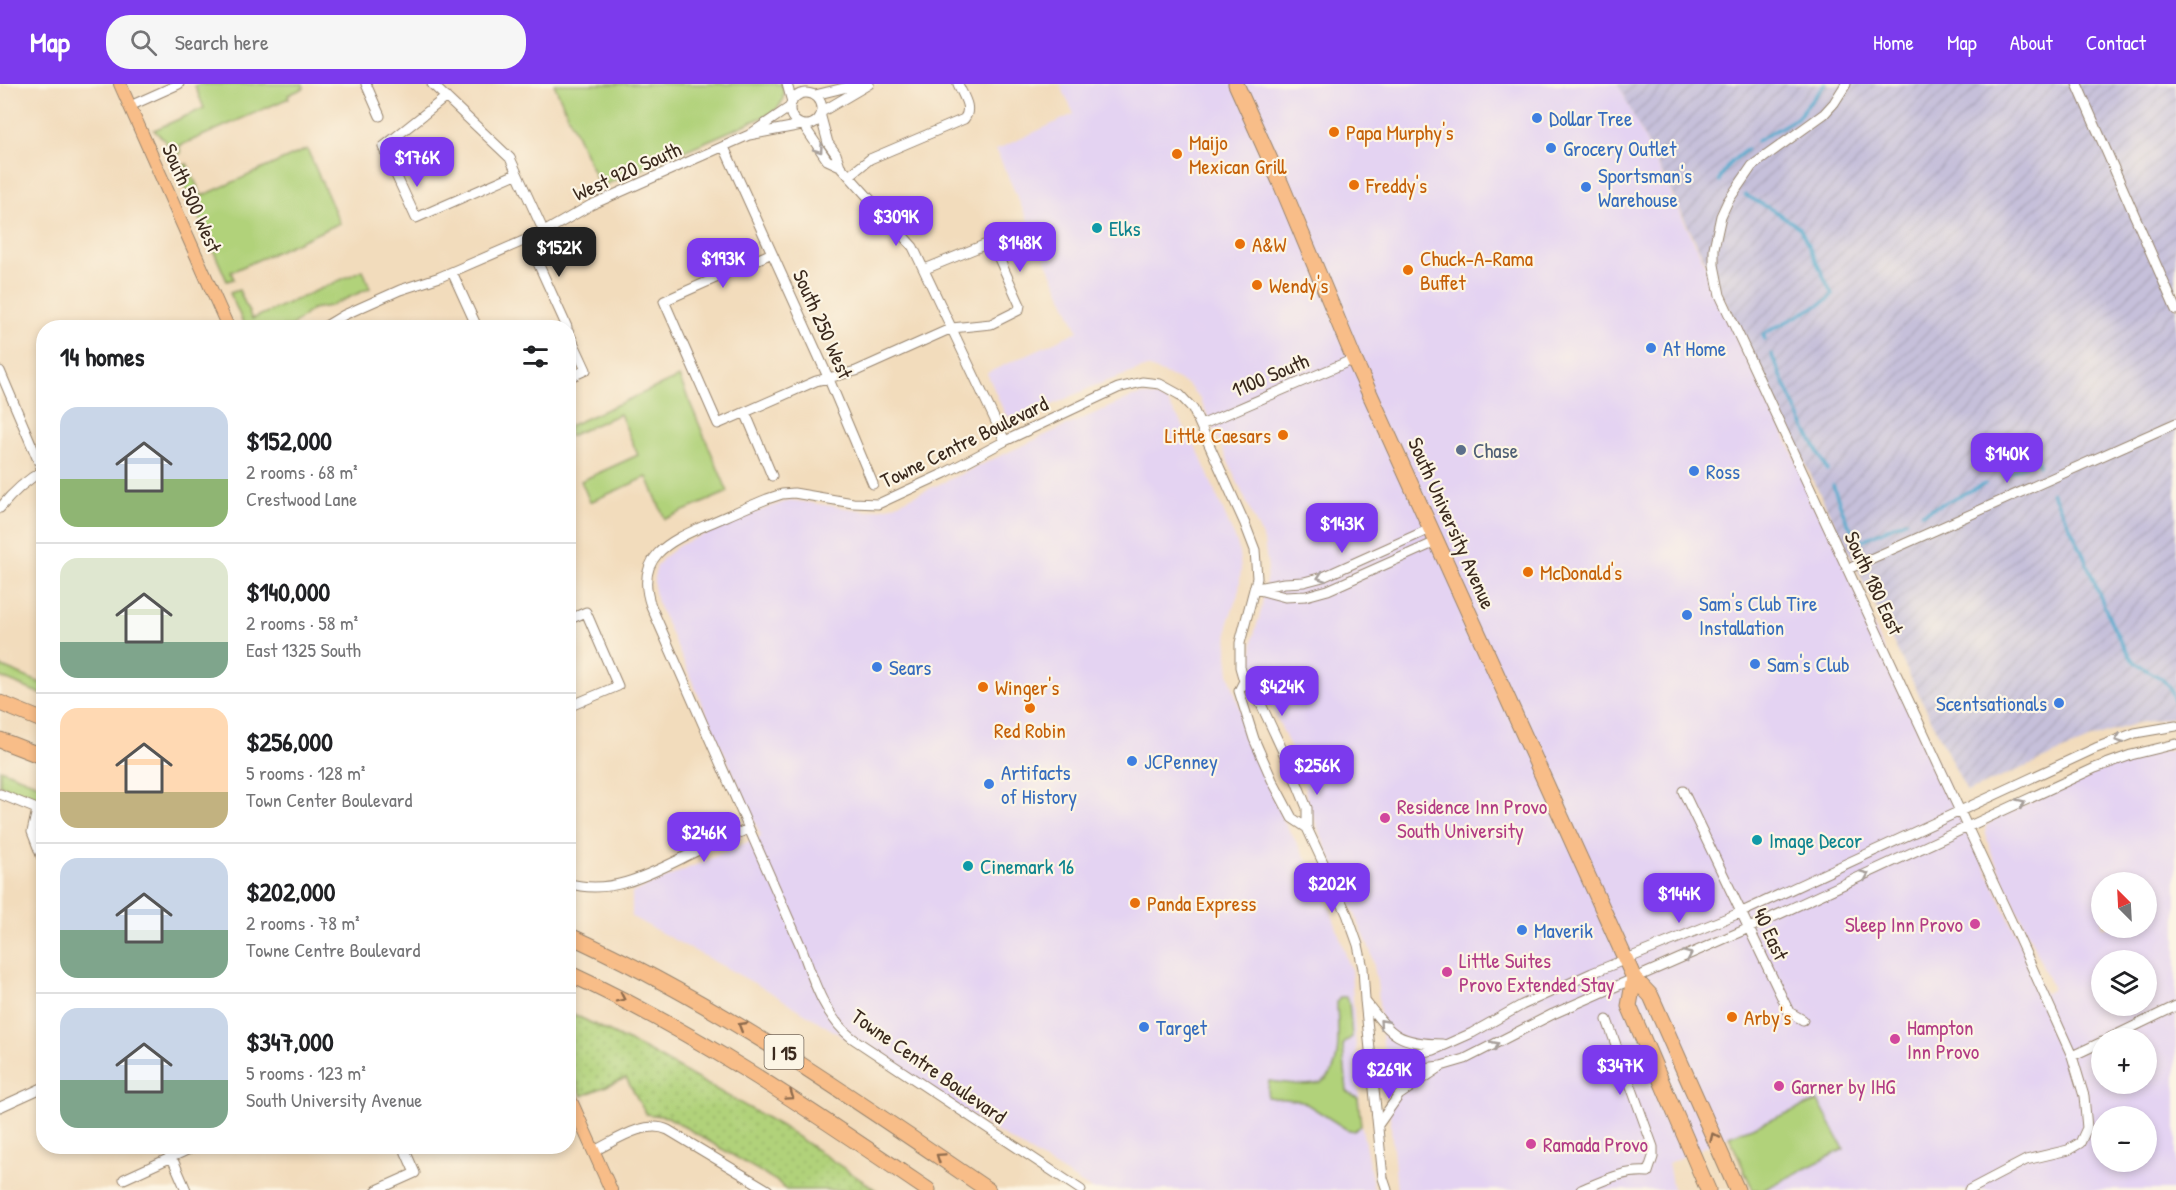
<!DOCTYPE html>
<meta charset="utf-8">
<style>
:root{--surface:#fff;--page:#f6f6f6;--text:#202124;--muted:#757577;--line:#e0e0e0;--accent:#7c3aed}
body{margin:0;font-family:"Patrick Hand",sans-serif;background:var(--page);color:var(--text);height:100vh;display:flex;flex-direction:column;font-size:22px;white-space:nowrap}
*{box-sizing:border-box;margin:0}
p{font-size:20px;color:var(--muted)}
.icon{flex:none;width:33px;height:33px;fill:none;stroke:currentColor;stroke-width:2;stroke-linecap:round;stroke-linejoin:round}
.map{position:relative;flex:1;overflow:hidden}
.details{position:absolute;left:36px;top:236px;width:540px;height:834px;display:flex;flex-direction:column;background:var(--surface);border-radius:24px;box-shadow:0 3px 9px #0003}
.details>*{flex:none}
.needle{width:39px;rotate:336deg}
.fabs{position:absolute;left:2091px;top:788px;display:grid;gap:12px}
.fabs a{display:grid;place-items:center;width:66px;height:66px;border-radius:50%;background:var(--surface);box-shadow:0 3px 9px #0003;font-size:30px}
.price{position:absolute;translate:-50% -51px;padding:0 14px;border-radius:12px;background:var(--accent);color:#fff;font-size:20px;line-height:39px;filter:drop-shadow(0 2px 3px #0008)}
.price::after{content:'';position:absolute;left:50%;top:36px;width:18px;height:14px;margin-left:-9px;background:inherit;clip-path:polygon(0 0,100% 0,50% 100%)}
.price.selected{background:#222;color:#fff}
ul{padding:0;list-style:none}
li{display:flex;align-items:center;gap:18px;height:150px;padding:0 24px}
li+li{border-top:2px solid var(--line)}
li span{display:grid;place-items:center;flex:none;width:168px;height:120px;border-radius:18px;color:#555}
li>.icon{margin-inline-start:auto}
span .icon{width:72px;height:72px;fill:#fffc;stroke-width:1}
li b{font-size:26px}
h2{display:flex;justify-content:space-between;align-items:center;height:72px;padding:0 24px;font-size:26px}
header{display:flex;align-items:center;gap:36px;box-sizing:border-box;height:84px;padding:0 30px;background:var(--accent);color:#fff}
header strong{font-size:28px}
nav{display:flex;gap:33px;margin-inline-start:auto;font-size:21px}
.search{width:420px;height:54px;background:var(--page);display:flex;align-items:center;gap:15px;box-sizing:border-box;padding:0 21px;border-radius:24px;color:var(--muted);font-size:22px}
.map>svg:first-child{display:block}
.built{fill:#e4d3f2;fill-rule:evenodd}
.industrial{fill:url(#industrial-furrows)}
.green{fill:#b1d27a;stroke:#767e4c;stroke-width:1.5}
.park{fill:url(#park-dots);stroke:#767e4c;stroke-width:1.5}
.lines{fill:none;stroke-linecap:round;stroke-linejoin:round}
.stream{stroke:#50acce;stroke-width:3}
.minor-casing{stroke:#96836d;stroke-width:11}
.major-casing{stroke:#96836d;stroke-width:14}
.highway-casing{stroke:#96836d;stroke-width:17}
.minor{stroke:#fff;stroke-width:9}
.major{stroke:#f8bd88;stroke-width:12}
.highway{stroke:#f8bd88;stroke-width:15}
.oneway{stroke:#a79f9a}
.oneway2{stroke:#906c4e}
.shop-dot{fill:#3f7fe0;stroke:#fcf5e5;stroke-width:2}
.food-dot{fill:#e8710a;stroke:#fcf5e5;stroke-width:2}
.culture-dot{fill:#0f9aa8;stroke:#fcf5e5;stroke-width:2}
.service-dot{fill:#5c6f8a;stroke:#fcf5e5;stroke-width:2}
.hotel-dot{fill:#d1479c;stroke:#fcf5e5;stroke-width:2}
.labels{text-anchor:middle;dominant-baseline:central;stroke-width:4.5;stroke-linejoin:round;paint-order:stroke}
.shield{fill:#fcf5e5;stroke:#75675a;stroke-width:1.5}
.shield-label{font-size:20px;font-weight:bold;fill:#3b2a1e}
.shop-label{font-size:21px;fill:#366cbe;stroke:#fcf5e5;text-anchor:start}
.food-label{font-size:21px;fill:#c56008;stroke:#fcf5e5;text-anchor:start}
.street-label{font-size:21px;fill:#3b2a1e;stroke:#fcf5e5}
.culture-label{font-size:21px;fill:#0d838f;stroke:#fcf5e5;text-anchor:start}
.service-label{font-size:21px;fill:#4e5e75;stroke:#fcf5e5;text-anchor:start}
.hotel-label{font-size:21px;fill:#b23c85;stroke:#fcf5e5;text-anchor:start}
</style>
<header>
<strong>Map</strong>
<div class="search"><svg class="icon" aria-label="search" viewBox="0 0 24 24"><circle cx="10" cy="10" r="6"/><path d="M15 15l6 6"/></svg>Search here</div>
<nav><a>Home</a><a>Map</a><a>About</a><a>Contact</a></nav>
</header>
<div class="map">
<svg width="2176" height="1106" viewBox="0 0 2176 1106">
<defs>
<pattern id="industrial-furrows" width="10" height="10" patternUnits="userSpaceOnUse" patternTransform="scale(1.5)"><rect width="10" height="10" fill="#c6c0da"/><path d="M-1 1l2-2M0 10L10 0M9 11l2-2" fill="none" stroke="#aba5bb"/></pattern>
<pattern id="park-dots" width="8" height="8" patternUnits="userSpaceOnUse" patternTransform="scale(1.5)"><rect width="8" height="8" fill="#b1d27a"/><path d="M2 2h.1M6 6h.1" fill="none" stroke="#99b469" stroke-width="1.8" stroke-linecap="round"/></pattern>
</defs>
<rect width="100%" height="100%" fill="#fcf5e5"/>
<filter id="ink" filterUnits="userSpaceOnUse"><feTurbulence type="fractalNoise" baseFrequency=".0167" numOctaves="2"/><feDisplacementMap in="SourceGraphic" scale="12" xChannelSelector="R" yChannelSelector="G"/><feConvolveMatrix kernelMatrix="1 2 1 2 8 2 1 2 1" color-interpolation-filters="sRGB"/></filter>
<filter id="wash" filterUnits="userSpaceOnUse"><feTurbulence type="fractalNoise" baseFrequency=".008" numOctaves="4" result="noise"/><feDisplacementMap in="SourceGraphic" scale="24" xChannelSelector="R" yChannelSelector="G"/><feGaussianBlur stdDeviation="1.35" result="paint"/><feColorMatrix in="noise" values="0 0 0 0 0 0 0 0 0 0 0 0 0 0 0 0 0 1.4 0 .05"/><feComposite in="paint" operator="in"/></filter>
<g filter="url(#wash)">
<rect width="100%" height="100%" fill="#f2dcbc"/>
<path class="built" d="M1060,0H1618L1720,211L2044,910L2053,905L1990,766L1986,750V742L1995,735L2125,675L2156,667L2176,666V1106H1752L1729,1052L1668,1079L1673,1106H1397L1377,897L1371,868L1311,728L1300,685L1252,578L1253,554L1261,527L1268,484L1264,457L1200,315L1188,301L1170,292L1147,283L1094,302L1017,337L1005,330L987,289L1078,247L996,66L1074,30ZM2102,798H2146V843H2102ZM2102,876H2146V921H2102ZM2102,954H2146V999H2102ZM2102,1032H2146V1077H2102Z
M1142,311L1157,313L1167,318L1184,343L1198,367L1238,462L1241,485L1239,507L1228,538L1227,569L1229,591L1256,672L1283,736L1310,781L1331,827L1351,886L1361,1039L1374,1106H1092L767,906L632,833V809L761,752L657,518L654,507V493L657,482L665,472L680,461L751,430L790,416L867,427L892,422L1052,348L1132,313Z"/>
<path class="industrial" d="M1618,0H2176V633L2137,639L2100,651L1967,708Z"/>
<path class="green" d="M199,0H303L304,4L288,11L289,14L179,62L181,69L173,73L165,57L154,46L204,24L195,2Z
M554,0H782C786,15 782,22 770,30L600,103Z
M307,65L340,139L231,188L234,195L227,197L177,84L187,80L202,112Z
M363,186L370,204L330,222L312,225L291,243H245L230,209L239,206L252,235Z
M679,293L728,408L665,435L647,393L590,418L581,397L638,371L620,330L569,352V342Z
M0,582L43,600V611L0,593Z
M0,685L43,702V719L0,701Z
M1340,913H1346L1349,918L1352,953L1344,959L1343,963L1347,1007L1352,1011L1358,1014L1361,1042L1354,1047L1346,1045L1302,1017L1267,1013L1269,997C1284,998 1301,1003 1315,1000C1346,995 1337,941 1337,918Z
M1818,1017L1844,1065L1763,1106H1753L1729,1052Z"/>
<path class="park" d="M569,928L648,967L781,1042L876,1106H786L778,1098L668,1033L646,1030L626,994L582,1012L569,981Z"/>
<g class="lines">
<path class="stream" d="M1757,57L1797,34L1825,0
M1720,97L1719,96L1729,80L1747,65
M1745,111L1778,129L1800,144L1832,210L1828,216L1763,250L1765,256
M1771,270L1802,338L1827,386
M2004,392L2037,376L2039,381
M1833,401C1839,416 1848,451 1863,456L1907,436
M2052,408C2062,428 2074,449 2083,470C2096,501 2110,541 2128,570C2144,595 2166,581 2176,622
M1922,429L1985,400"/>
</g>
</g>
<g filter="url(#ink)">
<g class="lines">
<defs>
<path id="minor" d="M366,0L380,32
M432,0L510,74L544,148
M787,0L792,18
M1846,0L1834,19L1824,30L1752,82L1728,117L1721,132L1714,164V181L1720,211L2011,837L2072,972L2084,1012L2087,1044L2080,1059L2068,1066L2026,1076L1969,1106
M2077,0L2176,226
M790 25a16 16 0 1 1 32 0a16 16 0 1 1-32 0Z
M815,11L860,0
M446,13L383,63L416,134L516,90
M130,22L179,0
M823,27L869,0
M821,33L828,59L836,70L840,82
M804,42L827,76L840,82L913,163L1005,357
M749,51L802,41
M724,63L828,293L873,400
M849,92L870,75L964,35C973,24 963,12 958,0
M527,155L567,243
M772,169L664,217L718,340L816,297L856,287L952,244L991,240L1019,226L1020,221L993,161H984L925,185
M452,188L477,243
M324,243L344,231L400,206L440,193L544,148L591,121L749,51L790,23
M568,247L586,286L568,294
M0,287L44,390
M745,328L772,392
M1201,341L1354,275
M0,424C13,408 26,396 44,386
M1848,485L2176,339
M1257,504L1284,499L1304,498L1323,493L1432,444
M1255,505L1285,513L1306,512L1328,506L1438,457
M568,536L586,528L618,602L568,623
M1244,597L1259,616L1292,687L1307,724V744
M1683,707L1789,928L1803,936
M0,710L44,728
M37,726L32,748L44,779
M568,799C615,814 660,784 701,765C717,758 733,752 748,745
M1365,917C1392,951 1396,959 1442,960
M2110,954L2176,922
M2072,972L2102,958
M1371,980H1381L1394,973L1434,966L1472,949L1522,921L1592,889L1742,828L2096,664L2135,649L2176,642
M1381,980L1397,987L1441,982L1465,975L1553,930L1749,844L2095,684L2131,671L2176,660
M0,1023L44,1003
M1378,1041L1399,1011L1439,984
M167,1062L186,1106
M594,1067C615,1057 645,1035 668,1046L768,1106
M124,1095L196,1062
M377,1106L415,1089L403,1062
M1081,1106L852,954C825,933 813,896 802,865L651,522C634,473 668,458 706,441C727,432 747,423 767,415L782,410L794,409L853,419L878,420L945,389L1005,357L1118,304L1142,298L1160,300L1180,311L1193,325L1245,440L1255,466L1257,494L1240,559V583L1244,597L1239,607L1254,655L1272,696L1292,734L1307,744L1347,830L1358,861L1363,884L1365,916L1383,1094L1387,1106
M1581,1106C1603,1097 1623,1086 1648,1088L1653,1073V1063L1607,936"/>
<path id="major" d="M120,0L228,243
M568,1010L611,1106"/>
<path id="highway" d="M1236,0L1281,100L1354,275L1634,894L1651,912L1737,1106
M0,619L44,637
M0,656L44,673
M568,851C719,919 852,1014 988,1106
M568,889C698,949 810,1026 928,1106
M1634,894L1629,922L1708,1106"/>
</defs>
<use href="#minor" class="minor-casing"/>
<use href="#major" class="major-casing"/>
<use href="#highway" class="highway-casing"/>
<use href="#minor" class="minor"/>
<use href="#major" class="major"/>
<use href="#highway" class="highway"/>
</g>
<defs><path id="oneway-chevron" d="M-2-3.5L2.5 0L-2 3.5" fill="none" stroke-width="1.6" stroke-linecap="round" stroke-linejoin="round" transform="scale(1.5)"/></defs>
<g class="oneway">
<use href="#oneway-chevron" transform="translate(819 65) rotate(55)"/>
<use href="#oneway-chevron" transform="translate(1321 493) rotate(161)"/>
<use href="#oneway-chevron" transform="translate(2119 655) rotate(159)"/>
<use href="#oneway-chevron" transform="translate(2021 719) rotate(-25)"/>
<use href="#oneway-chevron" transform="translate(1865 791) rotate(-24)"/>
<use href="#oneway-chevron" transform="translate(1688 871) rotate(-24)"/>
<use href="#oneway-chevron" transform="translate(1383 939) rotate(-132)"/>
<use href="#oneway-chevron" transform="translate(1495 961) rotate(-28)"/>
</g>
<g class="oneway2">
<use href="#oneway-chevron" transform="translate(621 914) rotate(26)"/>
<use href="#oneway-chevron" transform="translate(742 942) rotate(-149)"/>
<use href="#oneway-chevron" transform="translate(790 1012) rotate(34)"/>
<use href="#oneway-chevron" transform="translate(1714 1053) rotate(-114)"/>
<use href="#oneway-chevron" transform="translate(940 1073) rotate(-146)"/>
</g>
</g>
<g class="shop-dot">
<circle cx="1537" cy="34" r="6"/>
<circle cx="1551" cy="64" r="6"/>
<circle cx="1586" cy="103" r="6"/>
<circle cx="1651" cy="264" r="6"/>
<circle cx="1694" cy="387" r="6"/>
<circle cx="1687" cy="531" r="6"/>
<circle cx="1755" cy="580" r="6"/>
<circle cx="877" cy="583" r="6"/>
<circle cx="2059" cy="619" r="6"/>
<circle cx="1132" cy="677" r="6"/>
<circle cx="989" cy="700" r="6"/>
<circle cx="1522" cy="846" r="6"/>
<circle cx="1144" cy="943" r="6"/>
</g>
<g class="food-dot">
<circle cx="1334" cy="48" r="6"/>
<circle cx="1177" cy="70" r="6"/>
<circle cx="1354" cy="101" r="6"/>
<circle cx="1240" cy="160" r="6"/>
<circle cx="1408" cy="186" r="6"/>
<circle cx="1257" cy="201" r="6"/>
<circle cx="1283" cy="351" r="6"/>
<circle cx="1528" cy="488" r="6"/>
<circle cx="983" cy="603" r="6"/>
<circle cx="1030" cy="624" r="6"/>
<circle cx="1135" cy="819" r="6"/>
<circle cx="1732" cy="933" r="6"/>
</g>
<g class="culture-dot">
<circle cx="1097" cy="144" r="6"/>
<circle cx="1757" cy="756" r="6"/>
<circle cx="968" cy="782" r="6"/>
</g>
<circle class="service-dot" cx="1461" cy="366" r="6"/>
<g class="hotel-dot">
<circle cx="1385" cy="734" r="6"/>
<circle cx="1975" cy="840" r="6"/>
<circle cx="1447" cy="888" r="6"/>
<circle cx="1895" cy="955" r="6"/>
<circle cx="1779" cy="1002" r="6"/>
<circle cx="1531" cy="1060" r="6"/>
</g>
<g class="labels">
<rect class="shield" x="764.5" y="951" width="39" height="34" rx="4.5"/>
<g class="shield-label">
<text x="784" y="968">I 15</text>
</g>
<g class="shop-label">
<text x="1549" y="34">Dollar Tree</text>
<text x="1563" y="64">Grocery Outlet</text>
<text x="1598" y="91">Sportsman's<tspan x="1598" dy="24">Warehouse</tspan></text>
<text x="1663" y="264">At Home</text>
<text x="1706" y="387">Ross</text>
<text x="1699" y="519">Sam's Club Tire<tspan x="1699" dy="24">Installation</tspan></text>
<text x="1767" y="580">Sam's Club</text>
<text x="889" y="583">Sears</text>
<text x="2047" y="619" text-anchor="end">Scentsationals</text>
<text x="1144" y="677">JCPenney</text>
<text x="1001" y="688">Artifacts<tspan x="1001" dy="24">of History</tspan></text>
<text x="1534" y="846">Maverik</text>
<text x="1156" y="943">Target</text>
</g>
<g class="food-label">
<text x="1346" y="48">Papa Murphy's</text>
<text x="1189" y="58">Maijo<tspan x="1189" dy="24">Mexican Grill</tspan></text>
<text x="1366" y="101">Freddy's</text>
<text x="1252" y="160">A&amp;W</text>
<text x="1420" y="174">Chuck-A-Rama<tspan x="1420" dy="24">Buffet</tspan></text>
<text x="1269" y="201">Wendy's</text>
<text x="1271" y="351" text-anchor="end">Little Caesars</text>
<text x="1540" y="488">McDonald's</text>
<text x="995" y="603">Winger's</text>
<text x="1030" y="646" text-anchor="middle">Red Robin</text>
<text x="1147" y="819">Panda Express</text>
<text x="1744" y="933">Arby's</text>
</g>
<g class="street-label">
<text transform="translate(627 87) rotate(-24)">West 920 South</text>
<text transform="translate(192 114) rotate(66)">South 500 West</text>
<text transform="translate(823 240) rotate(66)">South 250 West</text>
<text transform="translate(1270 291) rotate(-23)">1100 South</text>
<text transform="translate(964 358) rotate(-26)">Towne Centre Boulevard</text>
<text transform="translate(1452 439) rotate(66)">South University Avenue</text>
<text transform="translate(1874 499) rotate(65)">South 180 East</text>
<text transform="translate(1771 850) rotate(65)">40 East</text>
<text transform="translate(929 982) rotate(35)">Towne Centre Boulevard</text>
</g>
<g class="culture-label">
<text x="1109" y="144">Elks</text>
<text x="1769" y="756">Image Decor</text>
<text x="980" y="782">Cinemark 16</text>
</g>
<g class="service-label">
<text x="1473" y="366">Chase</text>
</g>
<g class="hotel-label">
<text x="1397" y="722">Residence Inn Provo<tspan x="1397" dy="24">South University</tspan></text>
<text x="1963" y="840" text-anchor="end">Sleep Inn Provo</text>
<text x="1459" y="876">Little Suites<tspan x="1459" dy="24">Provo Extended Stay</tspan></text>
<text x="1907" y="943">Hampton<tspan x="1907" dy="24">Inn Provo</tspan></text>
<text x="1791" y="1002">Garner by IHG</text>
<text x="1543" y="1060">Ramada Provo</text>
</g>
</g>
</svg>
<div class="fabs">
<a><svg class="needle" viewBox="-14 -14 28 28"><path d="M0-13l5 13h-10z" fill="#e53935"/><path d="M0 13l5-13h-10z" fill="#757577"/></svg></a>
<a><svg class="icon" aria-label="layers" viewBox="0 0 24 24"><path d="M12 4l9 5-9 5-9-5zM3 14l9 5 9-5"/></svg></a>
<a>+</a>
<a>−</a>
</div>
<b class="price" style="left:417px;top:104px">$176K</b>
<b class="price" style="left:896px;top:163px">$309K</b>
<b class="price" style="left:1020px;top:189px">$148K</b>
<b class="price selected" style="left:559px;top:194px">$152K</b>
<b class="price" style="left:723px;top:205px">$193K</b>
<b class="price" style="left:2007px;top:400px">$140K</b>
<b class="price" style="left:1342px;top:470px">$143K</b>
<b class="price" style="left:1282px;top:633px">$424K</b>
<b class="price" style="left:1317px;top:712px">$256K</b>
<b class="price" style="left:704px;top:779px">$246K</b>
<b class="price" style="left:1332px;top:830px">$202K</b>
<b class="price" style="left:1679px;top:840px">$144K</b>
<b class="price" style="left:1620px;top:1012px">$347K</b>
<b class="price" style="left:1389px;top:1016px">$269K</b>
<section class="details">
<h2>14 homes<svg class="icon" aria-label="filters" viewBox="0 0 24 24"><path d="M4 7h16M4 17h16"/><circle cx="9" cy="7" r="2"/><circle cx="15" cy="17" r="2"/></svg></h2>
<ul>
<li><span style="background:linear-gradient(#c9d6e8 60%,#8fb573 0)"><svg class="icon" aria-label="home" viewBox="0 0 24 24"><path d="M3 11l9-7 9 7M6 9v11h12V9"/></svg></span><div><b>$152,000</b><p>2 rooms · 68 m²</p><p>Crestwood Lane</p></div></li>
<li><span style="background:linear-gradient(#dfe7d0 70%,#7fa58c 0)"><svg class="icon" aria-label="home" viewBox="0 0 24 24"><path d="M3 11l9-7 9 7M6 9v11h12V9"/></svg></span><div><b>$140,000</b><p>2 rooms · 58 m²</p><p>East 1325 South</p></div></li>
<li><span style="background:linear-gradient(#ffd9b3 70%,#c2b280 0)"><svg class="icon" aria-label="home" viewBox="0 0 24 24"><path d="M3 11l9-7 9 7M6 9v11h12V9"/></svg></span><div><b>$256,000</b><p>5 rooms · 128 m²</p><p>Town Center Boulevard</p></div></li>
<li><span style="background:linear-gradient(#c9d6e8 60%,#7fa58c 0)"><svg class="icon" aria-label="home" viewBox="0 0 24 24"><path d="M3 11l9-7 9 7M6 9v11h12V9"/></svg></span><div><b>$202,000</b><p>2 rooms · 78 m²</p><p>Towne Centre Boulevard</p></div></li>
<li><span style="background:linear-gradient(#c9d6e8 60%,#7fa58c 0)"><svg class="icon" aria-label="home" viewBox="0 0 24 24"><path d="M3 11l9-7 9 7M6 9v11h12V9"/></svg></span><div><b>$347,000</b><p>5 rooms · 123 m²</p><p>South University Avenue</p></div></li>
</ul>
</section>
</div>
